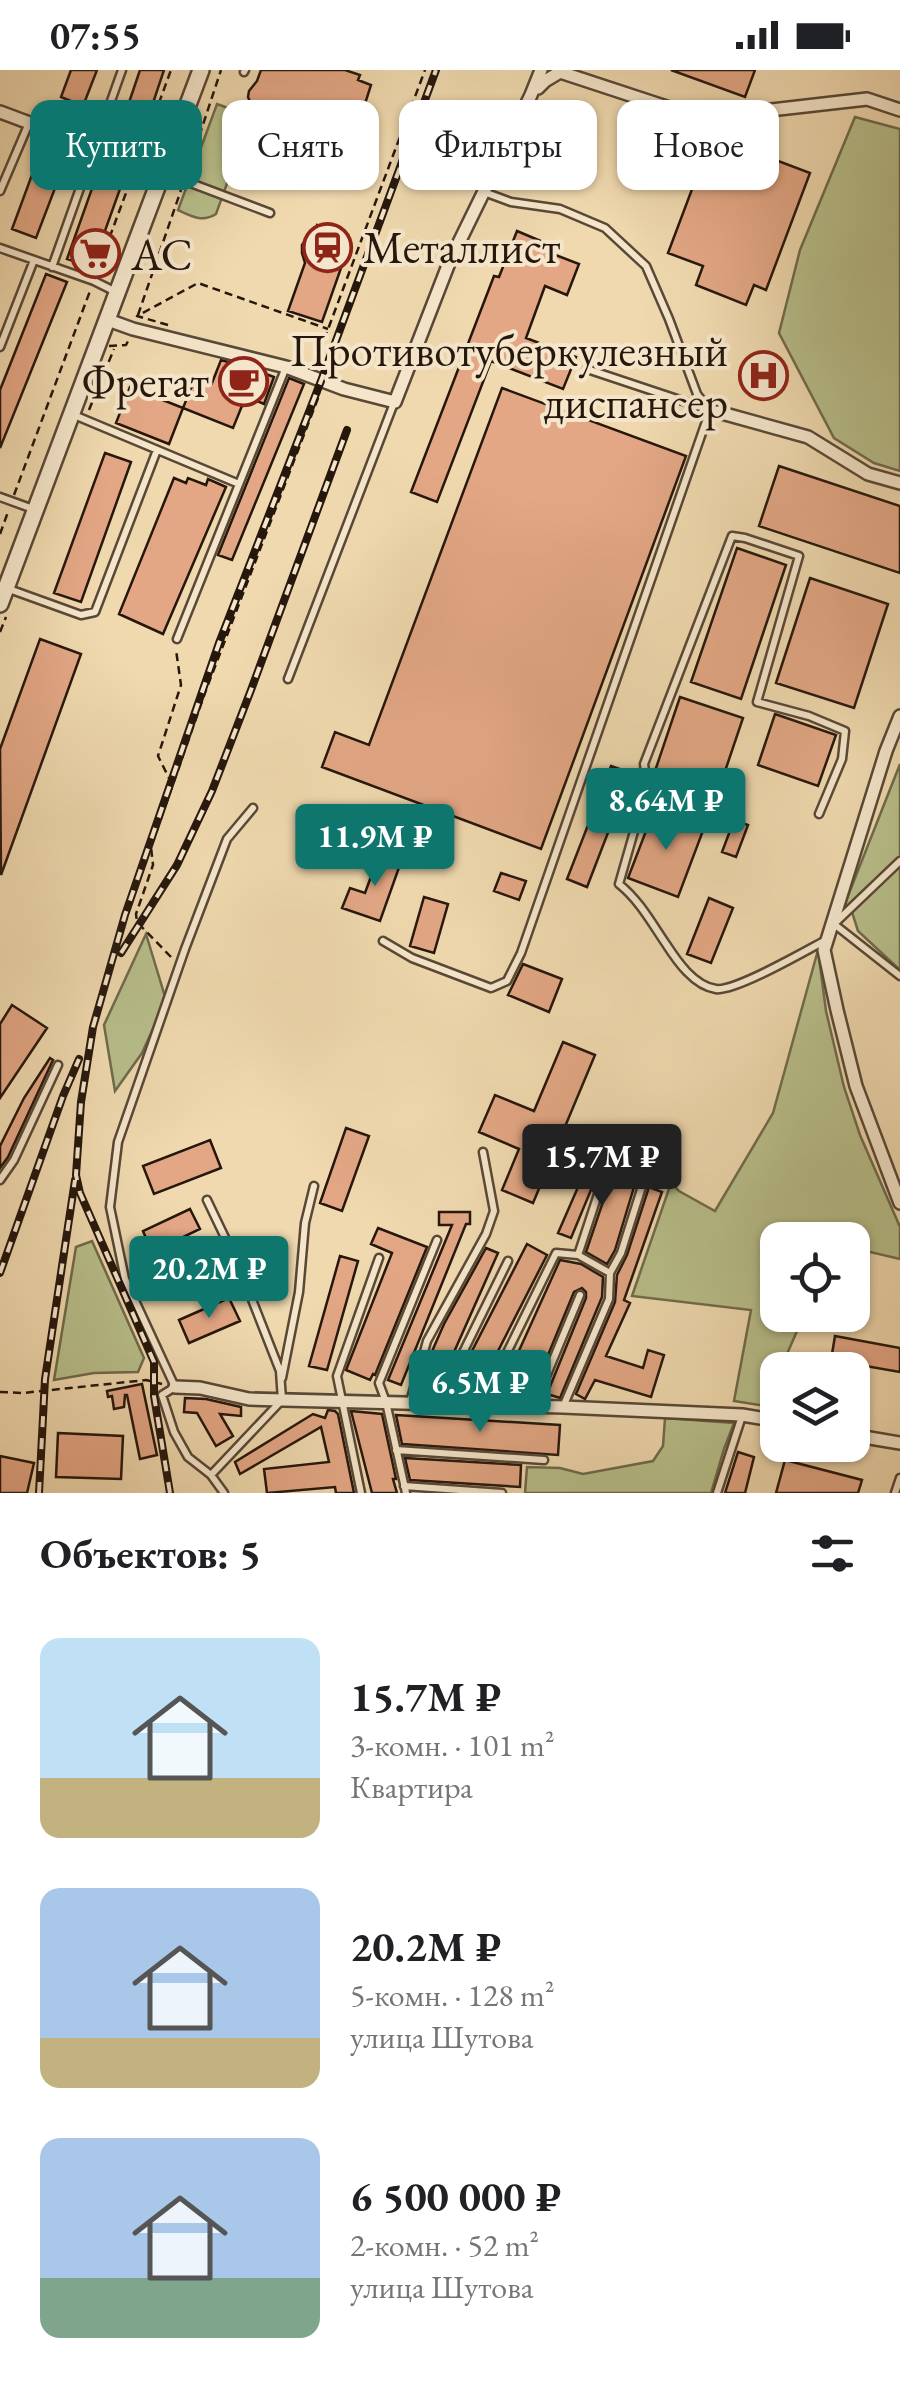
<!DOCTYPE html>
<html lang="ru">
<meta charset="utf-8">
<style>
:root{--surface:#fff;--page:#f6f6f6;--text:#202124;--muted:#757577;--accent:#0f766e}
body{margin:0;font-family:"EB Garamond",serif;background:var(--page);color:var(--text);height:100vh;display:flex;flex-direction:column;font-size:38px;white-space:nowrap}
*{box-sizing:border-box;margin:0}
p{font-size:32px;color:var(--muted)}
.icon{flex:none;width:55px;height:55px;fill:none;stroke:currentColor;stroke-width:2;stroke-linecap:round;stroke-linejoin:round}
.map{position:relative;height:1423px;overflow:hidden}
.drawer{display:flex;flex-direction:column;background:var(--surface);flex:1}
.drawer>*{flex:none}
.top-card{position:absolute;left:30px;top:30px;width:840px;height:90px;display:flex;gap:20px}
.controls{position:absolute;left:760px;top:1152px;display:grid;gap:20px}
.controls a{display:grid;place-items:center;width:110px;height:110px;border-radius:20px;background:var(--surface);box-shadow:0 2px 8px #0004;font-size:50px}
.price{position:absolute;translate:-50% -85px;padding:0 22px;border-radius:10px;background:var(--accent);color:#fff;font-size:32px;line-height:65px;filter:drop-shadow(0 2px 5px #0008)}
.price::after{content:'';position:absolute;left:50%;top:60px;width:30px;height:22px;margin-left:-15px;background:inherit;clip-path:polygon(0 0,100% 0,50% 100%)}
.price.on{background:#222;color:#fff}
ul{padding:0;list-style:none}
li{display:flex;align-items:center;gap:30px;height:250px;padding:0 40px}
li span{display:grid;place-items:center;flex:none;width:280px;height:200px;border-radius:20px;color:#555}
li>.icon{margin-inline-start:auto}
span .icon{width:120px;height:120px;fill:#fffc;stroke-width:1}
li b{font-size:42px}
h2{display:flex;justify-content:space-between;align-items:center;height:120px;padding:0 40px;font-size:42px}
.tag{padding:0 35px;border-radius:20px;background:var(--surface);box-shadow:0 2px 8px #0004;font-size:35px;line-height:90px}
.tag.on{background:var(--accent);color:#fff}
.status{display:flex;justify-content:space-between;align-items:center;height:70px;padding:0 50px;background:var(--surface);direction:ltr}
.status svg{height:28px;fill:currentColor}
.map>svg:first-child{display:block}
.green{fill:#b8bf8b;stroke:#6f6b4c;stroke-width:2.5}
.building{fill:#e3a785;stroke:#26170d;stroke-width:2.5}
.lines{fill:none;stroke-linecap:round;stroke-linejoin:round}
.service-casing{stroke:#584836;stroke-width:11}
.minor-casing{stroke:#584836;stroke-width:16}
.tertiary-casing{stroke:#584836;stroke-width:20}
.path{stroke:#26170d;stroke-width:2.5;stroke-dasharray:8 5;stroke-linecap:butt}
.service{stroke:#f5e6cb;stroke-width:6}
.minor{stroke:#f5e6cb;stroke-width:11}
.tertiary{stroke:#f5e6cb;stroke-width:15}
.rail-casing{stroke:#26170d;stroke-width:8}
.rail{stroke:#f5e6cb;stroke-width:4;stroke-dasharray:11;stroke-linecap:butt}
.labels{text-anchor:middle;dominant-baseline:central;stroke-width:8;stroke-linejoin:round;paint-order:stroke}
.poi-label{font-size:45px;fill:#26170d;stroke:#f5e6cb;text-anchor:start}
</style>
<div class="status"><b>07:55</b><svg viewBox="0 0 49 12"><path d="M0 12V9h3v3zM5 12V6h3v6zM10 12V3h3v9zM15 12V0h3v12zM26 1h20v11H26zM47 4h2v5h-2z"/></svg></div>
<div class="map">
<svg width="900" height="1423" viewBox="0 0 900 1423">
<rect width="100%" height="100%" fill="#f0d9af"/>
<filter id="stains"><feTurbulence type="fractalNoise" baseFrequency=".002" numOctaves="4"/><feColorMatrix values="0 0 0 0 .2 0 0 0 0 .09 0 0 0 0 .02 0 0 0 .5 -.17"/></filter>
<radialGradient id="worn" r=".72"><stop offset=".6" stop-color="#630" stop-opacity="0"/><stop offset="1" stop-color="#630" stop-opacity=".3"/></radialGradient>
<path class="green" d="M217,34C231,39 246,43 246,61L216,144C202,153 191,146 178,140Z
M855,47L900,59V401L874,393L834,368L779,263L800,180Z
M900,694V900L858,861L852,842L844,836Z
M146,864L166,930L142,983L115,1021L104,955Z
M818,880L826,941L844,1017L860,1065L900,1157V1189L853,1178L852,1170H778V1245H804L780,1300H778L777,1307L765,1336L734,1331L751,1240L632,1226L671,1113L679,1121L715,1141L773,1043Z
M92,1171L144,1288L138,1302L94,1303L54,1310L76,1177Z
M665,1348L734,1353L724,1379L711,1423H525L527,1397L560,1398L583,1404L653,1391L663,1376Z"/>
<path class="building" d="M71,0H97L83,36L61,27Z
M140,0H164L143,63L121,56Z
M261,0H345L360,5L358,10L371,15L357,59L350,63L343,60L341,66H311L291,63L266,53L255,43L248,27L249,21L257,11Z
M671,0H755L745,27Z
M712,66L810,103L766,220L754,215L746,235L696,215L703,196L668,183Z
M40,83L65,92L36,168L12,159Z
M100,96L125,105L92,197L67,189Z
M317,155L348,165L343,180L347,181L322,252L288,241L305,193L302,183V175L307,168L315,162Z
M517,161L543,172L540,179L579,194L567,225L545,216L526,268L576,287L563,319L491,291L437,432L411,422L494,206L499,207Z
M46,204L67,212L0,378V320Z
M756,289L778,294L771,323L749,318Z
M221,290L250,298L274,307L264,334L246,326L233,358L183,338L196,306L212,313Z
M289,308L304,314L232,490L218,485Z
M130,317L183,338L169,374L116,353Z
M502,318L686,386L541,779L322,697L335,662L369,675Z
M105,383L131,392L81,532L54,523Z
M779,396L900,436V503L759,456Z
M174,408L186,413L188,408L206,415L208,409L226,417L163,564L119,544Z
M737,478L786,495L741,629L691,612Z
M810,508L888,534L854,638L776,613Z
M40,569L81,584L1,805L0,679Z
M680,627L743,648L718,722L655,701Z
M775,644L836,665L818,716L758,695Z
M611,696L631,703L587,817L567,809Z
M654,740L704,758L678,827L628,808Z
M734,750L748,755L736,787L722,782Z
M380,782L402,789L380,851L342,838L350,818L365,823Z
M501,803L526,811L519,830L494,821Z
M424,827L448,834L434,883L410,876Z
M709,828L733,838L711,893L687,884Z
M523,894L562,909L549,942L508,925Z
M12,935L47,958L0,1028V954Z
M563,972L595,985L533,1133L502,1120L519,1079L479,1062L495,1025L534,1041Z
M50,988L53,990L8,1087L0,1098V1076L24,1028Z
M346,1058L369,1066L342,1141L320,1133Z
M210,1070L221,1098L154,1124L143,1096Z
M592,1085L605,1090L603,1096L637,1107L615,1180L607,1194L586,1182L611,1108L607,1100H602L598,1103L571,1168L558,1163Z
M649,1117L662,1122L624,1230L630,1233L606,1286L643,1298L648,1280L664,1285L651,1327L595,1310L585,1329L576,1324L615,1232L617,1205L627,1185Z
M190,1139L200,1159L152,1182L143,1161Z
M439,1142H470V1154H466L401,1315L388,1310L452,1155H439Z
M378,1158L427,1177L375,1305L373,1304L370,1310L346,1300L392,1183L371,1174Z
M527,1174L547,1185L477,1322L456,1312Z
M208,1177L220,1203L165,1226L154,1200Z
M486,1178L498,1183L438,1318L423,1311L430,1286L444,1254Z
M340,1186L358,1191L327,1300L309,1296Z
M560,1190L581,1194L603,1207L602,1227L560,1328L547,1324L586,1228V1222L582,1218L574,1222L534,1319L528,1327L503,1316Z
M229,1228L240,1251L189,1273L179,1250Z
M835,1266L900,1278V1302L831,1290Z
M142,1314L157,1385L140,1389L127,1325H125L124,1337L114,1339L112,1326L108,1327L107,1321Z
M185,1328L206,1329L241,1337V1346L220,1344L233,1366L216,1376L197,1343L184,1342Z
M328,1340L335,1341L338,1344L354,1423H336L335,1417L267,1423L264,1399L329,1392L321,1357L240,1404L235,1392L313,1344L325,1348Z
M351,1341L382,1344L396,1409H393L397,1423H372Z
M396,1345L560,1355L558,1385L402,1374Z
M58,1363L123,1366L121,1409L56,1407Z
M738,1382L754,1387L745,1423H725Z
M0,1386L34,1393L27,1423H0Z
M405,1388L521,1395L520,1417L410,1410Z
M785,1390L862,1410L858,1423H776Z"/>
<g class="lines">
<defs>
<path id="service" d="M244,2L245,0
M164,103L270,143
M0,121L29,53
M484,122L511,132L560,139L605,158L646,196L669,249L697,324L707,337
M0,178L94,211L116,222
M52,197L122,0
M0,277L34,190
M74,345L239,414
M0,427L36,440
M9,519L81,545L95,542L157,380
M177,569L286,297
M288,609L394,333
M819,744L842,689L845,661L809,646L757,632L799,486L745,468L732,466L644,694L647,716L619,814C639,830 651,852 666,874C677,891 694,916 716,919C735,922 807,880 828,869
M900,791L834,854L900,906
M383,871L412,888L491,918L507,911L521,883L710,340L587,299
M0,1110L14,1090L58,995
M207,1130L240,1199L280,1301L282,1330L211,1405
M578,1185L610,1203L621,1183L644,1110
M282,1308L299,1222L305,1153L314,1116
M410,1332L427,1271L486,1164L494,1141L483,1082
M447,1333L448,1313L508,1191
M489,1334L494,1309L556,1183L578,1185L604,1106
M537,1335L543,1314L580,1225
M563,1337L609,1229L610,1203
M396,1380L544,1390
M404,1416L502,1423
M224,1423L211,1405L188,1387L174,1362L162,1325L175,1317L125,1209L110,1137L118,1072L185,879L227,769L253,738
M361,1423L337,1306L379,1188
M406,1423L386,1332L379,1313L437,1170
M717,1423L742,1346
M895,1423L900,1408"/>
<path id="minor" d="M538,18L545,11L560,2L700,48L867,29L900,40
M0,42L163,103
M108,250L133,259L286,297L344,319L395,332L449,193L531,25L541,0
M718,342L808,367L868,404L900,413
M900,646L886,681L824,880L837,940L856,1016L900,1133
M175,1317L200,1318L249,1329L563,1337L742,1345L778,1351
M852,1365L900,1373"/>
<path id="tertiary" d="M0,534L201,0"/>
</defs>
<use href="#service" class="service-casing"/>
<use href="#minor" class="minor-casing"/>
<use href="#tertiary" class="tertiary-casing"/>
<path class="path" d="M141,82L171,0
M187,103L221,0
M96,204L133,104
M138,245L181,120
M168,255L137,246L198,213L328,259
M109,276L126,275L128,271
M315,294L425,0
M89,340L114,279
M14,425L90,221
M0,464L8,442
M0,562L6,547
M172,714L158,686L181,615L176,580
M171,887L137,852L136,844L153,795L151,777L206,620L320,323
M0,1322L23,1323L146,1310L162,1314"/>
<use href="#service" class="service"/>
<use href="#minor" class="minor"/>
<use href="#tertiary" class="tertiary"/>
<defs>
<path id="rail" d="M121,883L177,795L212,721L251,620L347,360
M0,1203L63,1026L79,989
M39,1423L45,1309L75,1110
M170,1423L154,1326V1292L80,1123L76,1105L81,1032L93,957L125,845L219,573L321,311L436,0"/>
</defs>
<use href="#rail" class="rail-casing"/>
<use href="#rail" class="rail"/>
</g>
<defs>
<symbol id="station-ring" viewBox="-11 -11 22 22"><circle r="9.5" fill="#f5e6cb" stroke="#8f2418" stroke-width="1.5"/><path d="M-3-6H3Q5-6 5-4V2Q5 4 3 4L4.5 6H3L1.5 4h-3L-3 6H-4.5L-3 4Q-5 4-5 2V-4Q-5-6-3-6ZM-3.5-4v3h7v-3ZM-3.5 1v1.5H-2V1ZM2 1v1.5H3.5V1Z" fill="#8f2418"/></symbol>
<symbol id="supermarket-ring" viewBox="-11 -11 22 22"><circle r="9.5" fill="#f5e6cb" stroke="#8f2418" stroke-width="1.5"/><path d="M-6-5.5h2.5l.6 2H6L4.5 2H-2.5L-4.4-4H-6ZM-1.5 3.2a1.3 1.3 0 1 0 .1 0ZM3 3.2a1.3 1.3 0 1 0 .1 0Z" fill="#8f2418"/></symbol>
<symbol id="hospital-ring" viewBox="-11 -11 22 22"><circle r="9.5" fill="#f5e6cb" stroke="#8f2418" stroke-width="1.5"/><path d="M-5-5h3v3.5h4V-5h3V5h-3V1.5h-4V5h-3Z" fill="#8f2418"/></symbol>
<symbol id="cafe-ring" viewBox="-11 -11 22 22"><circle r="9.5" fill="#f5e6cb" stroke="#8f2418" stroke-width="1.5"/><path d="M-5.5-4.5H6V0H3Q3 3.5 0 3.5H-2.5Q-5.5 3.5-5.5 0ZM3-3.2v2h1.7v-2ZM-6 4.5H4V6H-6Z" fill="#8f2418"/></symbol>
</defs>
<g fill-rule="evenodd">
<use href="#station-ring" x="300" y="150" width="55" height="55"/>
<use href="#supermarket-ring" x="68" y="156" width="55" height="55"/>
<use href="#hospital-ring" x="736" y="278" width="55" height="55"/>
<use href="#cafe-ring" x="216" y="284" width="55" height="55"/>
</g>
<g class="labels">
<g class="poi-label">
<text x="363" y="177">Металлист</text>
<text x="131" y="184">АС</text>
<text x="728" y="280" text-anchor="end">Противотуберкулезный<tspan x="728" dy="52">диспансер</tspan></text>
<text x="209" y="311" text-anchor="end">Фрегат</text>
</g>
</g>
<rect width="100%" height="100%" filter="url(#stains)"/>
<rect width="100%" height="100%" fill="url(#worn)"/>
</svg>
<div class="controls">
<a><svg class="icon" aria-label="locate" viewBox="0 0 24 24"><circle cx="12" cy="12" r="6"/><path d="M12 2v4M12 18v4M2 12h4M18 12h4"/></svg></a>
<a><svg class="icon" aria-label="layers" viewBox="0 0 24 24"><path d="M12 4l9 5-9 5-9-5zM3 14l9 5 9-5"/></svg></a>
</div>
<b class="price" style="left:666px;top:783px">8.64M ₽</b>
<b class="price" style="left:375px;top:819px">11.9M ₽</b>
<b class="price on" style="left:602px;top:1139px">15.7M ₽</b>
<b class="price" style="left:209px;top:1251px">20.2M ₽</b>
<b class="price" style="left:480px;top:1365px">6.5M ₽</b>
<div class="top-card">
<a class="tag on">Купить</a>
<a class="tag">Снять</a>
<a class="tag">Фильтры</a>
<a class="tag">Новое</a>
</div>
</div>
<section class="drawer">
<h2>Объектов: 5<svg class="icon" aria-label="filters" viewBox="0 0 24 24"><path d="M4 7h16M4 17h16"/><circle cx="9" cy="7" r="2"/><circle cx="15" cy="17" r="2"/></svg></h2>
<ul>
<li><span style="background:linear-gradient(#bfe0f5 70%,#c2b280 0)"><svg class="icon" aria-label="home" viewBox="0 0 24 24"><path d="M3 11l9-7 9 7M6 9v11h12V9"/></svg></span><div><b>15.7M ₽</b><p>3-комн. · 101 m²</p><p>Квартира</p></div></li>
<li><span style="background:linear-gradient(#a9c7e8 75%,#c2b280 0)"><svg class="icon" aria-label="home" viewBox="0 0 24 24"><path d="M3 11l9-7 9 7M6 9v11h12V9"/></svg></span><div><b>20.2M ₽</b><p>5-комн. · 128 m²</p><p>улица Шутова</p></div></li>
<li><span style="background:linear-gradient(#a9c7e8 70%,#7fa58c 0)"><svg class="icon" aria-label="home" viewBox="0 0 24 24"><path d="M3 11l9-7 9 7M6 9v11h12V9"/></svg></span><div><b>6 500 000 ₽</b><p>2-комн. · 52 m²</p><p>улица Шутова</p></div></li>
</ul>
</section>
